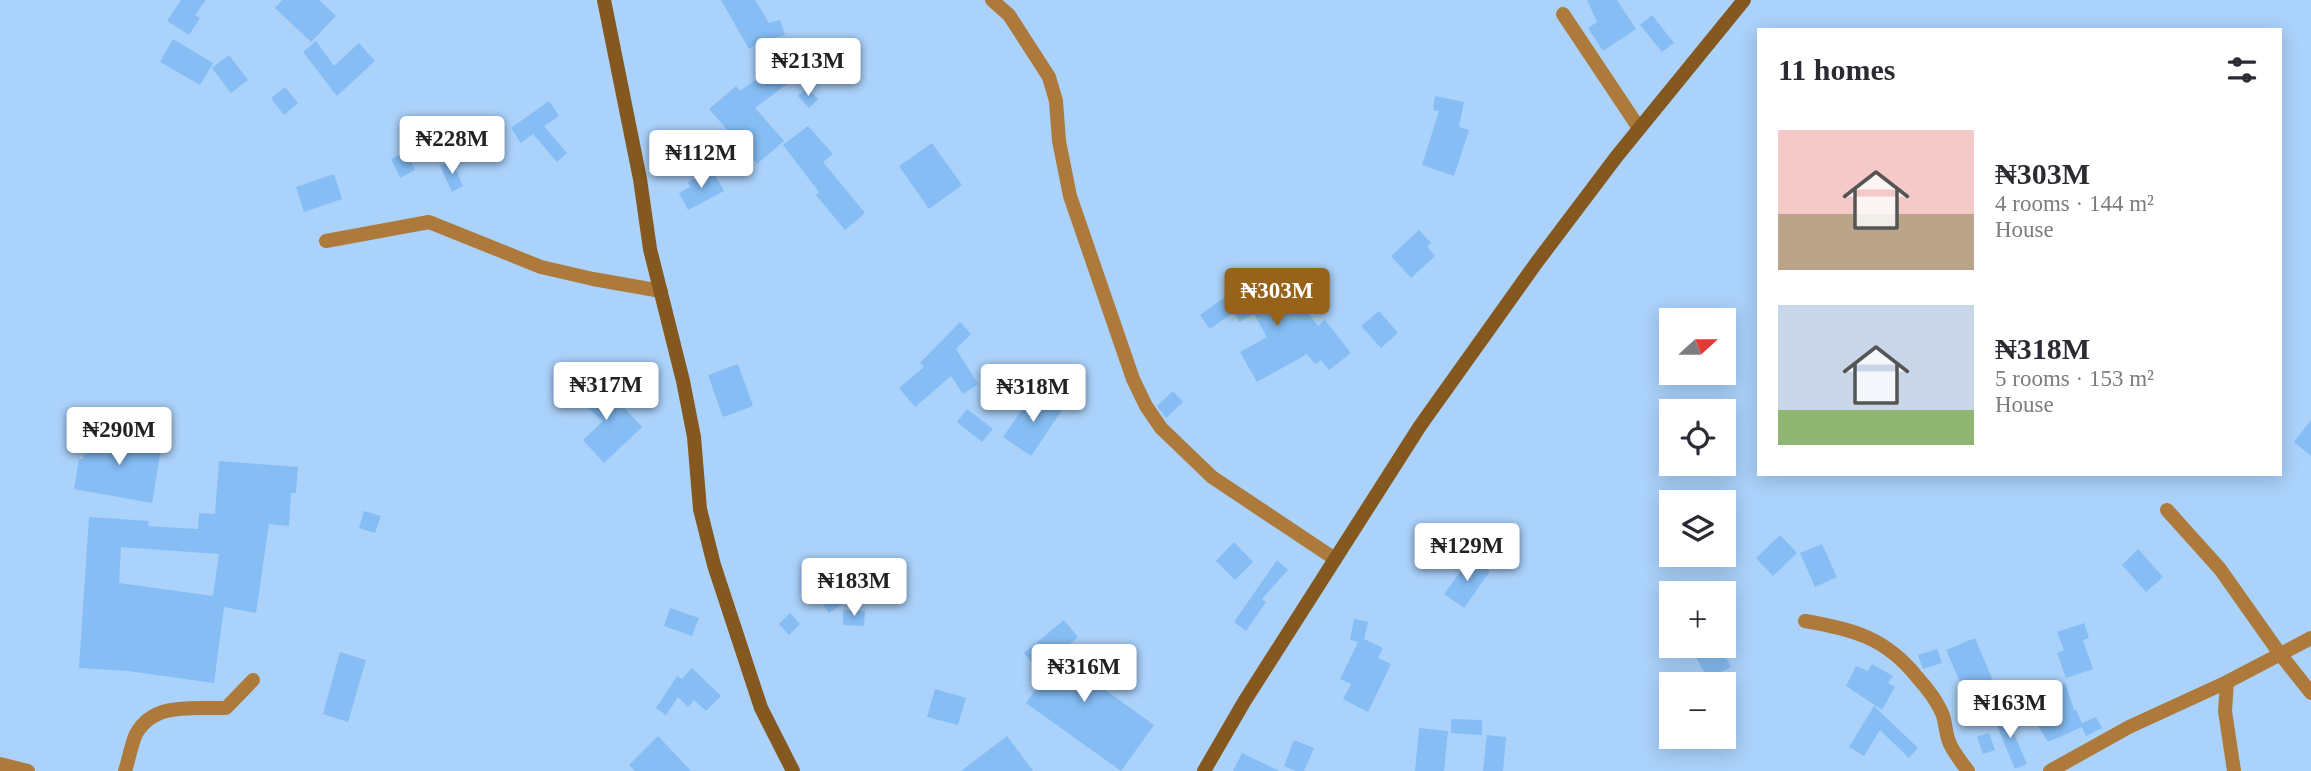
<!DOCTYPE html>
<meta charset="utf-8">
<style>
:root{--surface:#fff;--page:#f2f2f3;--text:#2b2b33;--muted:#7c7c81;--accent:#976219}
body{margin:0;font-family:Georgia,serif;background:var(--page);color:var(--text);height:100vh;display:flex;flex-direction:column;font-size:26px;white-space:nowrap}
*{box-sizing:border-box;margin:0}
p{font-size:23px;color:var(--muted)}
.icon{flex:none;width:38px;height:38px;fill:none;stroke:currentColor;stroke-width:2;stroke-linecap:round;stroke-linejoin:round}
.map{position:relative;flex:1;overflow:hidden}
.side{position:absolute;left:1757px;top:28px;width:525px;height:448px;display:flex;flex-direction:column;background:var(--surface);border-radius:0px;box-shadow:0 4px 18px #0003}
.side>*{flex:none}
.needle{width:46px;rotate:69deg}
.buttons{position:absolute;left:1659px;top:308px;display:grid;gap:14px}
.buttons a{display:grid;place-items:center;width:77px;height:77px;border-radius:0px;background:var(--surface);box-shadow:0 4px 18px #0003;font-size:35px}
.price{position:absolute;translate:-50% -60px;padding:0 16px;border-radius:7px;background:#fff;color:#222;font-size:23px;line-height:46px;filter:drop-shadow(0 2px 4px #0008)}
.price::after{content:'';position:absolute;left:50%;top:42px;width:21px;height:16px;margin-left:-10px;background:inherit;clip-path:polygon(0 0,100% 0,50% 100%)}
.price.current{background:var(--accent);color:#fff}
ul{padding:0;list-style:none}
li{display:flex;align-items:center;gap:21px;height:175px;padding:0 21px}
li span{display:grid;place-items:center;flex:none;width:196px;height:140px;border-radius:0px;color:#555}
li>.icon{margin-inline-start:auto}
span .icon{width:84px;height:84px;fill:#fffc;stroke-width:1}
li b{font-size:30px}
h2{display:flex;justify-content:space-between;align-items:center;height:84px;padding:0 21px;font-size:30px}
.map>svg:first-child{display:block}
.building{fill:#85bdf4;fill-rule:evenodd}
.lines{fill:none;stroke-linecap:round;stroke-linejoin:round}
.street{stroke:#ad7a3b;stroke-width:14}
.secondary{stroke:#84581f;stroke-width:14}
</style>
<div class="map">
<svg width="2311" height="771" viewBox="0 0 2311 771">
<rect width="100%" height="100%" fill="#abd2fb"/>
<path class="building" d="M181,0H206L195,15L200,18L189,35L167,21Z
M282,0H319L336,16L311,42L275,8Z
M721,0H755L769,23L780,20L785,35L762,41L749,49Z
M1587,0H1617L1636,29L1603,51L1588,28L1597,22Z
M1652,15L1674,43L1662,52L1640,25Z
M173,39L213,63L200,85L160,62Z
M316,41L334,66L359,43L375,61L337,96L303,52Z
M229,55L248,80L231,93L212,68Z
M779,63L791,81L755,108L784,141L757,164L709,109L736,86L740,91Z
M285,87L298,103L284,115L271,98Z
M807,88L818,99L809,108L798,96Z
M1435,96L1464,102L1459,127L1469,130L1454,176L1422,165L1439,111L1433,110Z
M549,101L559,116L544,126L567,153L557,162L533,134L521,143L511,128Z
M808,126L833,154L823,162L865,213L845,230L816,195L819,192L783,145Z
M932,143L962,185L929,209L899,166Z
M406,151L415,170L400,178L391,159Z
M452,161L463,186L452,192L440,166Z
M712,169L724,191L688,210L679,193L690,187L688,182Z
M334,174L342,199L304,212L296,187Z
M1419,230L1431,243L1427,246L1435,256L1411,278L1391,256Z
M1273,269L1296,311L1303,306L1318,326L1325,320L1351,353L1329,370L1321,360L1315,364L1307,354L1257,382L1240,352L1267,337L1254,314L1239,322L1234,312L1210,329L1200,315L1225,297L1224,295Z
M1379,311L1398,333L1381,348L1361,326Z
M960,322L971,334L956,349L978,384L963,394L951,376L915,407L899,388L924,367L920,363Z
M738,364L753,406L723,417L708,375Z
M582,379L617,408L621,404L642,427L604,463L583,440L603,421L570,394Z
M1035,391L1062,410L1031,456L1003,437Z
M1173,391L1183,402L1166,418L1157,406Z
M967,409L993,429L982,442L957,422Z
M2311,420V456L2294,442Z
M88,430L162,443L152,503L74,489L79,459H83Z
M219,461L298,467L296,493H291L289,526L269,524L256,613L224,607L214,683L128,671L79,668L89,517L149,521L148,526L198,529L199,513L215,514ZM121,547L219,554L213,596L119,583Z
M364,511L381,516L375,533L359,528Z
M1780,535L1797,553L1773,576L1756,558Z
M1234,542L1253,562L1235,580L1216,561Z
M1822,544L1837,577L1815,587L1800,553Z
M2138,549L2163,577L2146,592L2122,565Z
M1471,557L1490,571L1464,608L1444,594Z
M1277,560L1288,570L1262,599L1266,602L1246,631L1234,622Z
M831,590L841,605L829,613L819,599Z
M670,608L699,618L692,636L664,626Z
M843,610L865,611L864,626L843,625Z
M790,613L800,624L789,635L779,624Z
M1354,619L1368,622L1364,639L1383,648L1378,658L1391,664L1368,712L1343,699L1351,684L1340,679L1358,642L1350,640Z
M1064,620L1078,637L1051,660L1081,681L1090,669L1109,682L1104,689L1154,725L1121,771L1026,703L1044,677L1024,653Z
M2084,623L2089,638L2083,640L2093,669L2066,678L2057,653L2064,650L2057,632Z
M1975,638L1993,681L1965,693L1946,650Z
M1704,646H1720L1731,667L1708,679L1693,652Z
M1937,649L1942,663L1923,669L1918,655Z
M340,652L366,660L348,722L323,714Z
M1872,664L1893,676L1888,683L1895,687L1882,710L1846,686L1856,666L1868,671Z
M692,668L721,696L706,711L694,700L688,707L678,697L666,715L656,708L677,676L682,679Z
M2065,683L2074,710H2076L2082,723L2096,717L2102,728L2086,736L2082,727L2048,742L2034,719L2026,697Z
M935,689L966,698L958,725L927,717Z
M1874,706L1918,748L1909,758L1880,730L1864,756L1849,747Z
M2004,711L2027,764L2015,769L1993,716Z
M1451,719L1482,720V735L1451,733Z
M1419,728L1448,731L1444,771H1415Z
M1989,733L1995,750L1983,754L1977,737Z
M1487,735L1506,737L1503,771H1483Z
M658,736L691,771H635L629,765Z
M1007,736L1033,771H961Z
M1294,740L1314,748L1304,771H1296L1284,766Z
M1242,753L1279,771H1233Z"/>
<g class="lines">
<path class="street" d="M992,0L1009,15L1049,77L1056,101L1059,141L1070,196L1133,379L1146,406L1161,428L1212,477L1335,559
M1563,14L1639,128
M326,241L429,222L541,267L593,279L661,291
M2167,510L2220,569L2280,654L2311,693
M1805,621C1853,629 1886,638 1917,677C1927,688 1936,699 1942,713C1946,722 1945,734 1950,744C1954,753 1962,763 1968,771
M2227,682L2225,711L2234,771
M0,764L28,771
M125,771C129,759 131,745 136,734C154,701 195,709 226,708L253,680
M2050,771L2129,727L2227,682L2311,638"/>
<path class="secondary" d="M604,0L640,179L650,249L683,381L694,437L700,509L714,565L761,708L793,771
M1204,771L1244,702L1420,426L1537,262L1617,156L1744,0"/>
</g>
</svg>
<div class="buttons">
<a><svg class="needle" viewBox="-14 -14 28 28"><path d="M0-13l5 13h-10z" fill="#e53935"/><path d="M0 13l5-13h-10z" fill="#7c7c81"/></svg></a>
<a><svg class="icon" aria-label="locate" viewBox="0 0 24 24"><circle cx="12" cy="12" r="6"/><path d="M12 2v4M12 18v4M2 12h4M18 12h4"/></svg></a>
<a><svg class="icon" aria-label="layers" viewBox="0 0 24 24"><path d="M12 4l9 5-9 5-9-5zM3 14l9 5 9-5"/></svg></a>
<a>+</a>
<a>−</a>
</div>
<b class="price" style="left:808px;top:98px">₦213M</b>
<b class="price" style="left:452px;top:176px">₦228M</b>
<b class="price" style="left:701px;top:190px">₦112M</b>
<b class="price current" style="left:1277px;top:328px">₦303M</b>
<b class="price" style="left:606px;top:422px">₦317M</b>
<b class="price" style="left:1033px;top:424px">₦318M</b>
<b class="price" style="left:119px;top:467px">₦290M</b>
<b class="price" style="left:1467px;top:583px">₦129M</b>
<b class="price" style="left:854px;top:618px">₦183M</b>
<b class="price" style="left:1084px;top:704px">₦316M</b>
<b class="price" style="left:2010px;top:740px">₦163M</b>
<section class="side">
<h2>11 homes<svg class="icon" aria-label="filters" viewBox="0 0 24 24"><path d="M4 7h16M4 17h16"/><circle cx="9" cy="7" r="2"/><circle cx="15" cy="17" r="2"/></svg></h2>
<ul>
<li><span style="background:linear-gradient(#f6c9c9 60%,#b9a48a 0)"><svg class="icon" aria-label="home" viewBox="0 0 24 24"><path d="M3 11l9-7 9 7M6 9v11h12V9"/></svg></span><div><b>₦303M</b><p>4 rooms · 144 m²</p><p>House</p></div></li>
<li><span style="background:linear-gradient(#c9d6e8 75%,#8fb573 0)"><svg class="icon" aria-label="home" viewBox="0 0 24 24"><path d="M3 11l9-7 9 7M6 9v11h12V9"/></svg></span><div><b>₦318M</b><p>5 rooms · 153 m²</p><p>House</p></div></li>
</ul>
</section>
</div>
